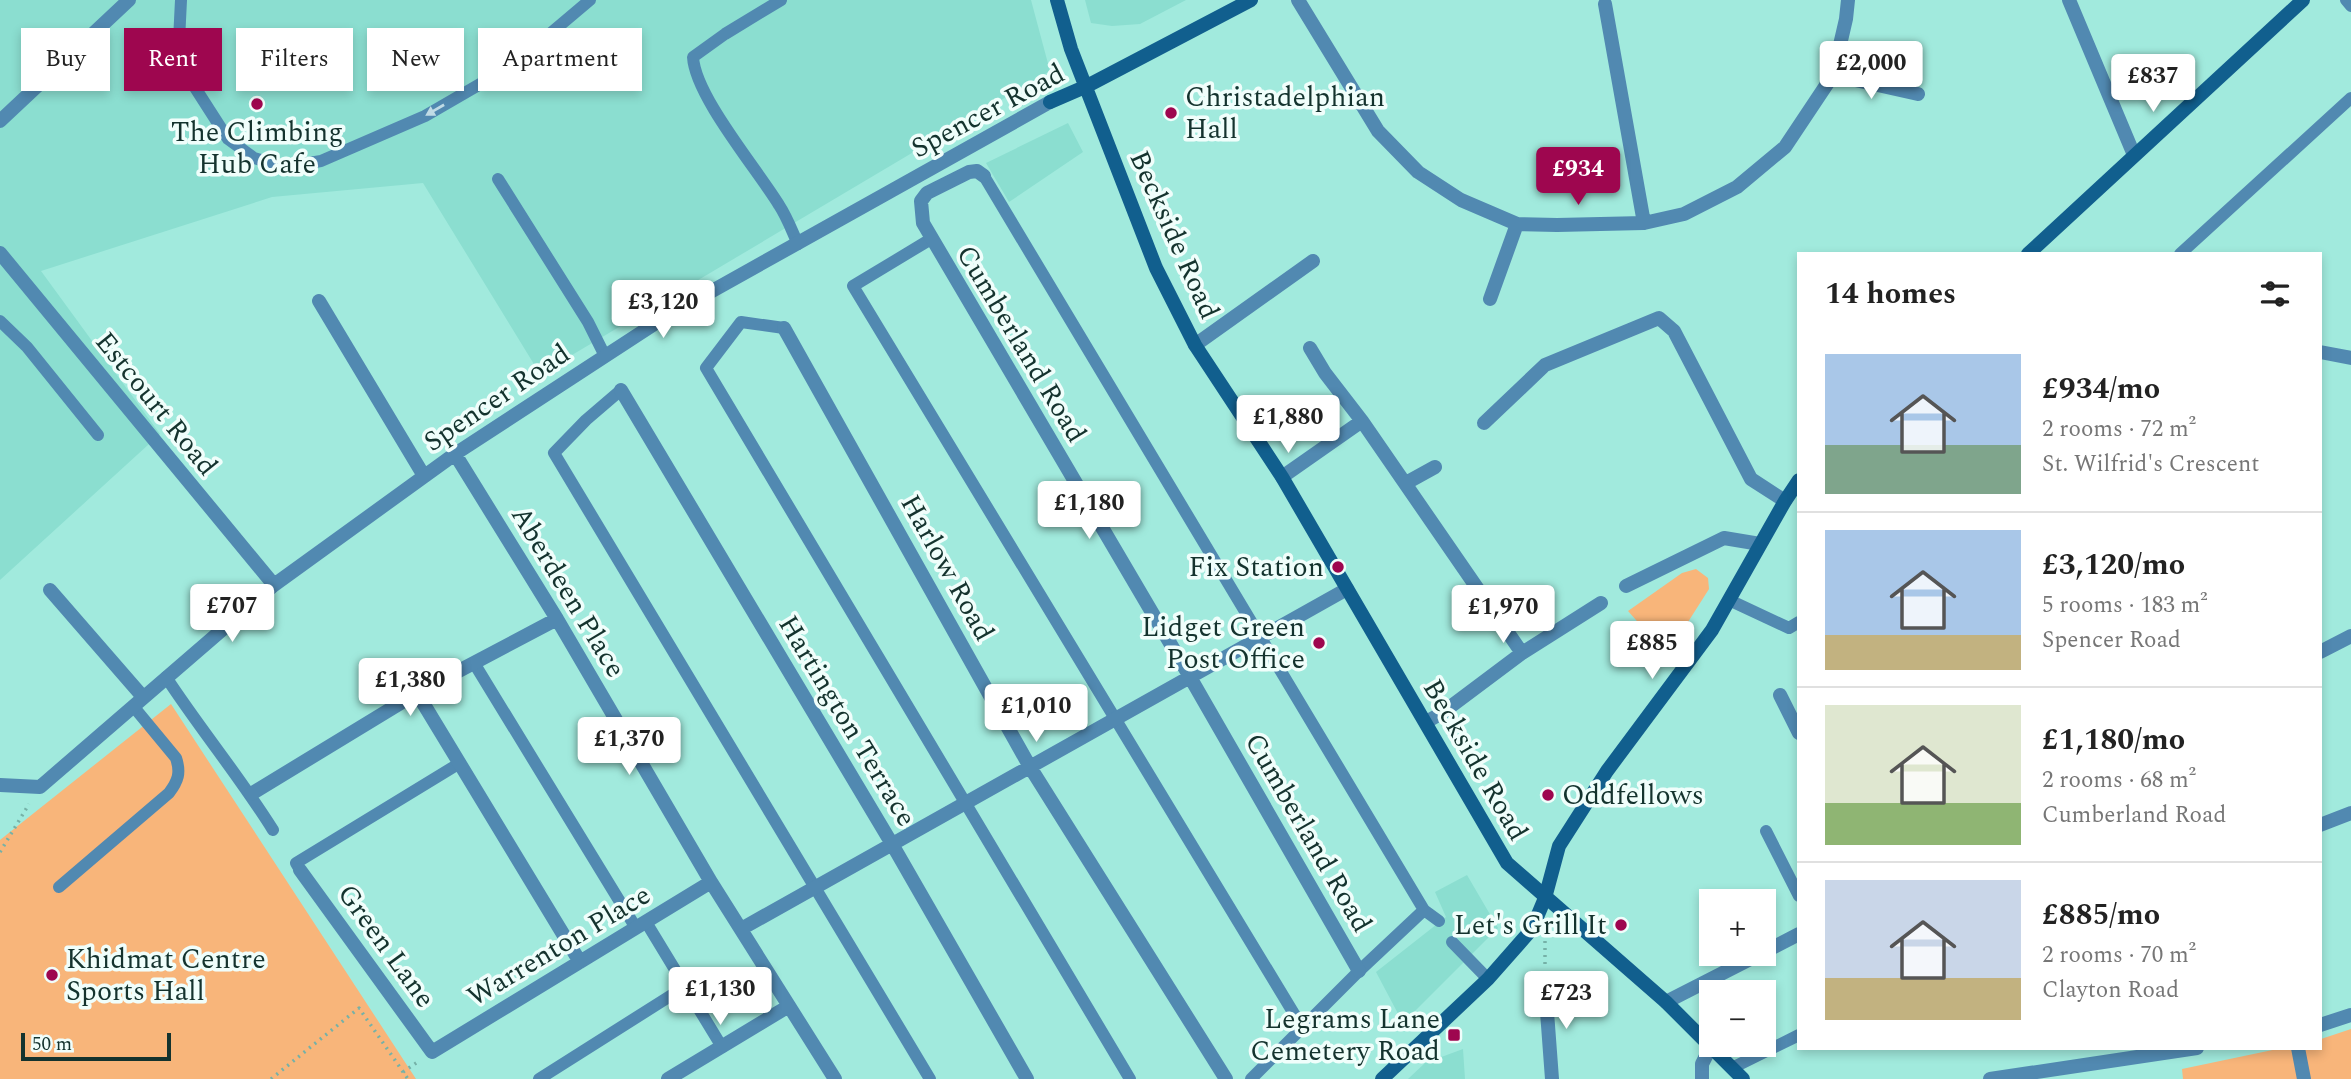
<!DOCTYPE html>
<meta charset="utf-8">
<style>
:root{--surface:#fff;--page:#f2f2f2;--text:#222;--muted:#767676;--line:#e0e0e0;--accent:#9e064f}
body{margin:0;font-family:Spectral,serif;background:var(--page);color:var(--text);height:100vh;display:flex;flex-direction:column;font-size:26px;white-space:nowrap}
*{box-sizing:border-box;margin:0}
p{font-size:23px;color:var(--muted)}
.icon{flex:none;width:38px;height:38px;fill:none;stroke:currentColor;stroke-width:2;stroke-linecap:round;stroke-linejoin:round}
.map{position:relative;flex:1;overflow:hidden}
.details{position:absolute;left:1797px;top:252px;width:525px;height:798px;display:flex;flex-direction:column;background:var(--surface);border-radius:0px;box-shadow:0 4px 10px #0003}
.details>*{flex:none}
.top-card{position:absolute;left:21px;top:28px;width:665px;height:63px;display:flex;gap:14px}
.fabs{position:absolute;left:1699px;top:889px;display:grid;gap:14px}
.fabs a{display:grid;place-items:center;width:77px;height:77px;border-radius:0px;background:var(--surface);box-shadow:0 4px 10px #0003;font-size:35px}
.scale{position:absolute;left:21px;bottom:18px;width:150px;box-sizing:border-box;padding-left:7px;border:4px solid #14332e;border-top:0;font-size:19px;line-height:24px;white-space:nowrap;color:#14332e;-webkit-text-stroke:5px #f0fefb;paint-order:stroke}
.price{position:absolute;translate:-50% -60px;padding:0 16px;border-radius:7px;background:#fff;color:#222;font-size:23px;line-height:46px;filter:drop-shadow(0 2px 4px #0008)}
.price::after{content:'';position:absolute;left:50%;top:42px;width:21px;height:16px;margin-left:-10px;background:inherit;clip-path:polygon(0 0,100% 0,50% 100%)}
.price.on{background:var(--accent);color:#fff}
ul{padding:0;list-style:none}
li{display:flex;align-items:center;gap:21px;height:175px;padding:0 28px}
li+li{border-top:2px solid var(--line)}
li span{display:grid;place-items:center;flex:none;width:196px;height:140px;border-radius:0px;color:#555}
li>.icon{margin-inline-start:auto}
span .icon{width:84px;height:84px;fill:#fffc;stroke-width:1}
li b{font-size:30px}
h2{display:flex;justify-content:space-between;align-items:center;height:84px;padding:0 28px;font-size:30px}
.chip{padding:0 24px;border-radius:0px;background:var(--surface);box-shadow:0 4px 10px #0003;font-size:24px;line-height:63px}
.chip.on{background:var(--accent);color:#fff}
.map>svg:first-child{display:block}
.built{fill:#8bded0}
.green{fill:#f8b57a}
.lines{fill:none;stroke-linecap:round;stroke-linejoin:round}
.path{stroke:#75b1a7;stroke-width:3.5;stroke-dasharray:2 5;stroke-linecap:butt}
.lane{stroke:#5189b1;stroke-width:12}
.street{stroke:#5189b1;stroke-width:14}
.secondary{stroke:#115f8e;stroke-width:14}
.oneway{fill:#c0dbe5}
.poi-dot{fill:#9e064f;stroke:#f0fefb;stroke-width:2.5}
.labels{text-anchor:middle;dominant-baseline:central;stroke-width:7;stroke-linejoin:round;paint-order:stroke}
.poi-label{font-size:28px;fill:#14332e;stroke:#f0fefb;text-anchor:end}
.street-label{font-size:28px;fill:#14332e;stroke:#f0fefb}
</style>
<div class="map">
<svg width="2351" height="1079" viewBox="0 0 2351 1079">
<rect width="100%" height="100%" fill="#a1eadd"/>
<path class="built" d="M0,0H1031L1050,71L540,374L423,183L272,197L41,271L160,434L0,580Z
M1085,0H1186L1140,24L1112,26L1091,23Z
M1068,123L1083,152L1009,202L986,163Z
M1467,875L1498,928L1403,1023L1376,972L1446,917L1435,892Z
M1463,1049L1465,1079H1408L1425,1063Z"/>
<path class="green" d="M1696,569L1708,578L1709,589L1667,655L1628,611L1682,573Z
M171,704L416,1079H0V840Z
M2351,1029V1079H2183L2182,1069L2282,1048H2320L2321,1039Z"/>
<g class="lines">
<path class="path" d="M0,852L29,804
M1545,941V969
M403,1072L419,1061
M271,1079L359,1008L408,1079"/>
<path class="lane" d="M181,0L178,61L228,139L254,158L285,167L321,161L425,116L513,65L590,0
M781,0L725,34L693,57C695,96 757,169 779,205C787,217 792,231 798,244
M2346,0L2351,6
M984,176L1424,910L1439,921
M498,179L588,322L605,356
M931,239L853,286L1302,1027
M2180,254L2351,98
M0,321L27,347L98,435
M784,328L741,322L706,368L1130,1079
M621,390L586,420L554,453L930,1079
M1729,600L1789,628L1799,622
M474,663L636,928
M166,677C200,729 240,777 273,830
M1766,831L1799,896
M300,870L296,863L460,763
M59,887L169,793C178,781 181,773 176,758L133,706
M646,922L722,1047
M1452,942L1488,979
M1732,1068L1799,1035
M539,1079L686,986
M1251,1079L1359,971L1424,910"/>
<path class="street" d="M1298,0L1378,131L1418,172L1461,200L1517,224L1557,225L1644,223L1684,214L1737,187L1785,147L1833,75L1846,19L1848,0
M2069,0L2134,155
M1605,4L1644,223
M1833,75L1918,94
M0,121L129,0
M984,176L977,171L969,172L927,193L921,201L923,223L1190,677L1359,971
M0,253L274,585
M1490,299L1517,224
M319,301L424,476
M784,328L1030,767L1226,1079
M1195,345L1313,261
M1310,348L1325,373L1362,421
M2320,352L2351,358
M621,390L892,844L1027,1079
M1484,423L1545,365L1659,318L1674,331L1751,479L1785,501
M455,454L557,619L711,882L835,1079
M1282,477L1362,421L1522,653
M1406,483L1435,467
M1626,586L1724,538L1760,544
M50,590L143,697
M2320,652L2351,636
M417,693L580,962
M1780,695L1799,733
M1426,722L1442,713L1522,653L1601,603
M0,785L40,787L274,585L455,454L662,319L1050,102
M251,794L417,693L557,619
M2320,825L2351,813
M300,870L432,1052L711,882
M741,929L1347,589
M1764,952L1799,934
M1545,985L1552,1079
M1666,1002L1760,954
M2320,1025L2351,1015
M2298,1048L2304,1079
M668,1079L789,1006
M1702,1079V1064L1711,1046
M1990,1079L2197,1048"/>
<path class="secondary" d="M1057,0L1071,49L1156,268L1195,345L1282,477L1507,863L1666,1002L1743,1079
M1050,102L1087,86L1251,0
M2028,254L2303,0
M1382,1079L1488,979L1532,929L1545,898L1559,846L1607,771L1712,630L1785,501L1799,480"/>
</g>
<defs><path id="oneway-solid" d="M-6-.8H1V-3.2L6.5 0L1 3.2V.8H-6Z" transform="scale(1.75)"/></defs>
<use class="oneway" href="#oneway-solid" transform="translate(435 110) rotate(150)"/>
<g class="poi-dot">
<circle cx="257" cy="104" r="7"/>
<circle cx="1171" cy="113" r="7"/>
<circle cx="1338" cy="567" r="7"/>
<circle cx="1319" cy="643" r="7"/>
<circle cx="1548" cy="795" r="7"/>
<circle cx="1621" cy="925" r="7"/>
<circle cx="52" cy="975" r="7"/>
<rect x="1447" y="1028" width="14" height="14" rx="3.5"/>
</g>
<g class="labels">
<g class="poi-label">
<text x="1185" y="97" text-anchor="start">Christadelphian<tspan x="1185" dy="32">Hall</tspan></text>
<text x="257" y="132" text-anchor="middle">The Climbing<tspan x="257" dy="32">Hub Cafe</tspan></text>
<text x="1324" y="567">Fix Station</text>
<text x="1305" y="627">Lidget Green<tspan x="1305" dy="32">Post Office</tspan></text>
<text x="1562" y="795" text-anchor="start">Oddfellows</text>
<text x="1607" y="925">Let's Grill It</text>
<text x="66" y="959" text-anchor="start">Khidmat Centre<tspan x="66" dy="32">Sports Hall</tspan></text>
<text x="1440" y="1019">Legrams Lane<tspan x="1440" dy="32">Cemetery Road</tspan></text>
</g>
<g class="street-label">
<text transform="translate(988 111) rotate(-28)">Spencer Road</text>
<text transform="translate(1174 235) rotate(66)">Beckside Road</text>
<text transform="translate(1021 344) rotate(59)">Cumberland Road</text>
<text transform="translate(497 398) rotate(-34)">Spencer Road</text>
<text transform="translate(156 404) rotate(51)">Estcourt Road</text>
<text transform="translate(947 568) rotate(61)">Harlow Road</text>
<text transform="translate(568 592) rotate(59)">Aberdeen Place</text>
<text transform="translate(847 721) rotate(59)">Hartington Terrace</text>
<text transform="translate(1475 760) rotate(60)">Beckside Road</text>
<text transform="translate(1308 833) rotate(60)">Cumberland Road</text>
<text transform="translate(386 946) rotate(54)">Green Lane</text>
<text transform="translate(559 946) rotate(-31)">Warrenton Place</text>
</g>
</g>
</svg>
<div class="fabs">
<a>+</a>
<a>−</a>
</div>
<div class="scale">50 m</div>
<b class="price" style="left:1871px;top:101px">£2,000</b>
<b class="price" style="left:2153px;top:114px">£837</b>
<b class="price on" style="left:1578px;top:207px">£934</b>
<b class="price" style="left:663px;top:340px">£3,120</b>
<b class="price" style="left:1288px;top:455px">£1,880</b>
<b class="price" style="left:1089px;top:541px">£1,180</b>
<b class="price" style="left:232px;top:644px">£707</b>
<b class="price" style="left:1503px;top:645px">£1,970</b>
<b class="price" style="left:1652px;top:681px">£885</b>
<b class="price" style="left:410px;top:718px">£1,380</b>
<b class="price" style="left:1036px;top:744px">£1,010</b>
<b class="price" style="left:629px;top:777px">£1,370</b>
<b class="price" style="left:720px;top:1027px">£1,130</b>
<b class="price" style="left:1566px;top:1031px">£723</b>
<div class="top-card">
<a class="chip">Buy</a>
<a class="chip on">Rent</a>
<a class="chip">Filters</a>
<a class="chip">New</a>
<a class="chip">Apartment</a>
</div>
<section class="details">
<h2>14 homes<svg class="icon" aria-label="filters" viewBox="0 0 24 24"><path d="M4 7h16M4 17h16"/><circle cx="9" cy="7" r="2"/><circle cx="15" cy="17" r="2"/></svg></h2>
<ul>
<li><span style="background:linear-gradient(#a9c7e8 65%,#7fa58c 0)"><svg class="icon" aria-label="home" viewBox="0 0 24 24"><path d="M3 11l9-7 9 7M6 9v11h12V9"/></svg></span><div><b>£934/mo</b><p>2 rooms · 72 m²</p><p>St. Wilfrid's Crescent</p></div></li>
<li><span style="background:linear-gradient(#a9c7e8 75%,#c2b280 0)"><svg class="icon" aria-label="home" viewBox="0 0 24 24"><path d="M3 11l9-7 9 7M6 9v11h12V9"/></svg></span><div><b>£3,120/mo</b><p>5 rooms · 183 m²</p><p>Spencer Road</p></div></li>
<li><span style="background:linear-gradient(#dfe7d0 70%,#8fb573 0)"><svg class="icon" aria-label="home" viewBox="0 0 24 24"><path d="M3 11l9-7 9 7M6 9v11h12V9"/></svg></span><div><b>£1,180/mo</b><p>2 rooms · 68 m²</p><p>Cumberland Road</p></div></li>
<li><span style="background:linear-gradient(#c9d6e8 70%,#c2b280 0)"><svg class="icon" aria-label="home" viewBox="0 0 24 24"><path d="M3 11l9-7 9 7M6 9v11h12V9"/></svg></span><div><b>£885/mo</b><p>2 rooms · 70 m²</p><p>Clayton Road</p></div></li>
</ul>
</section>
</div>
